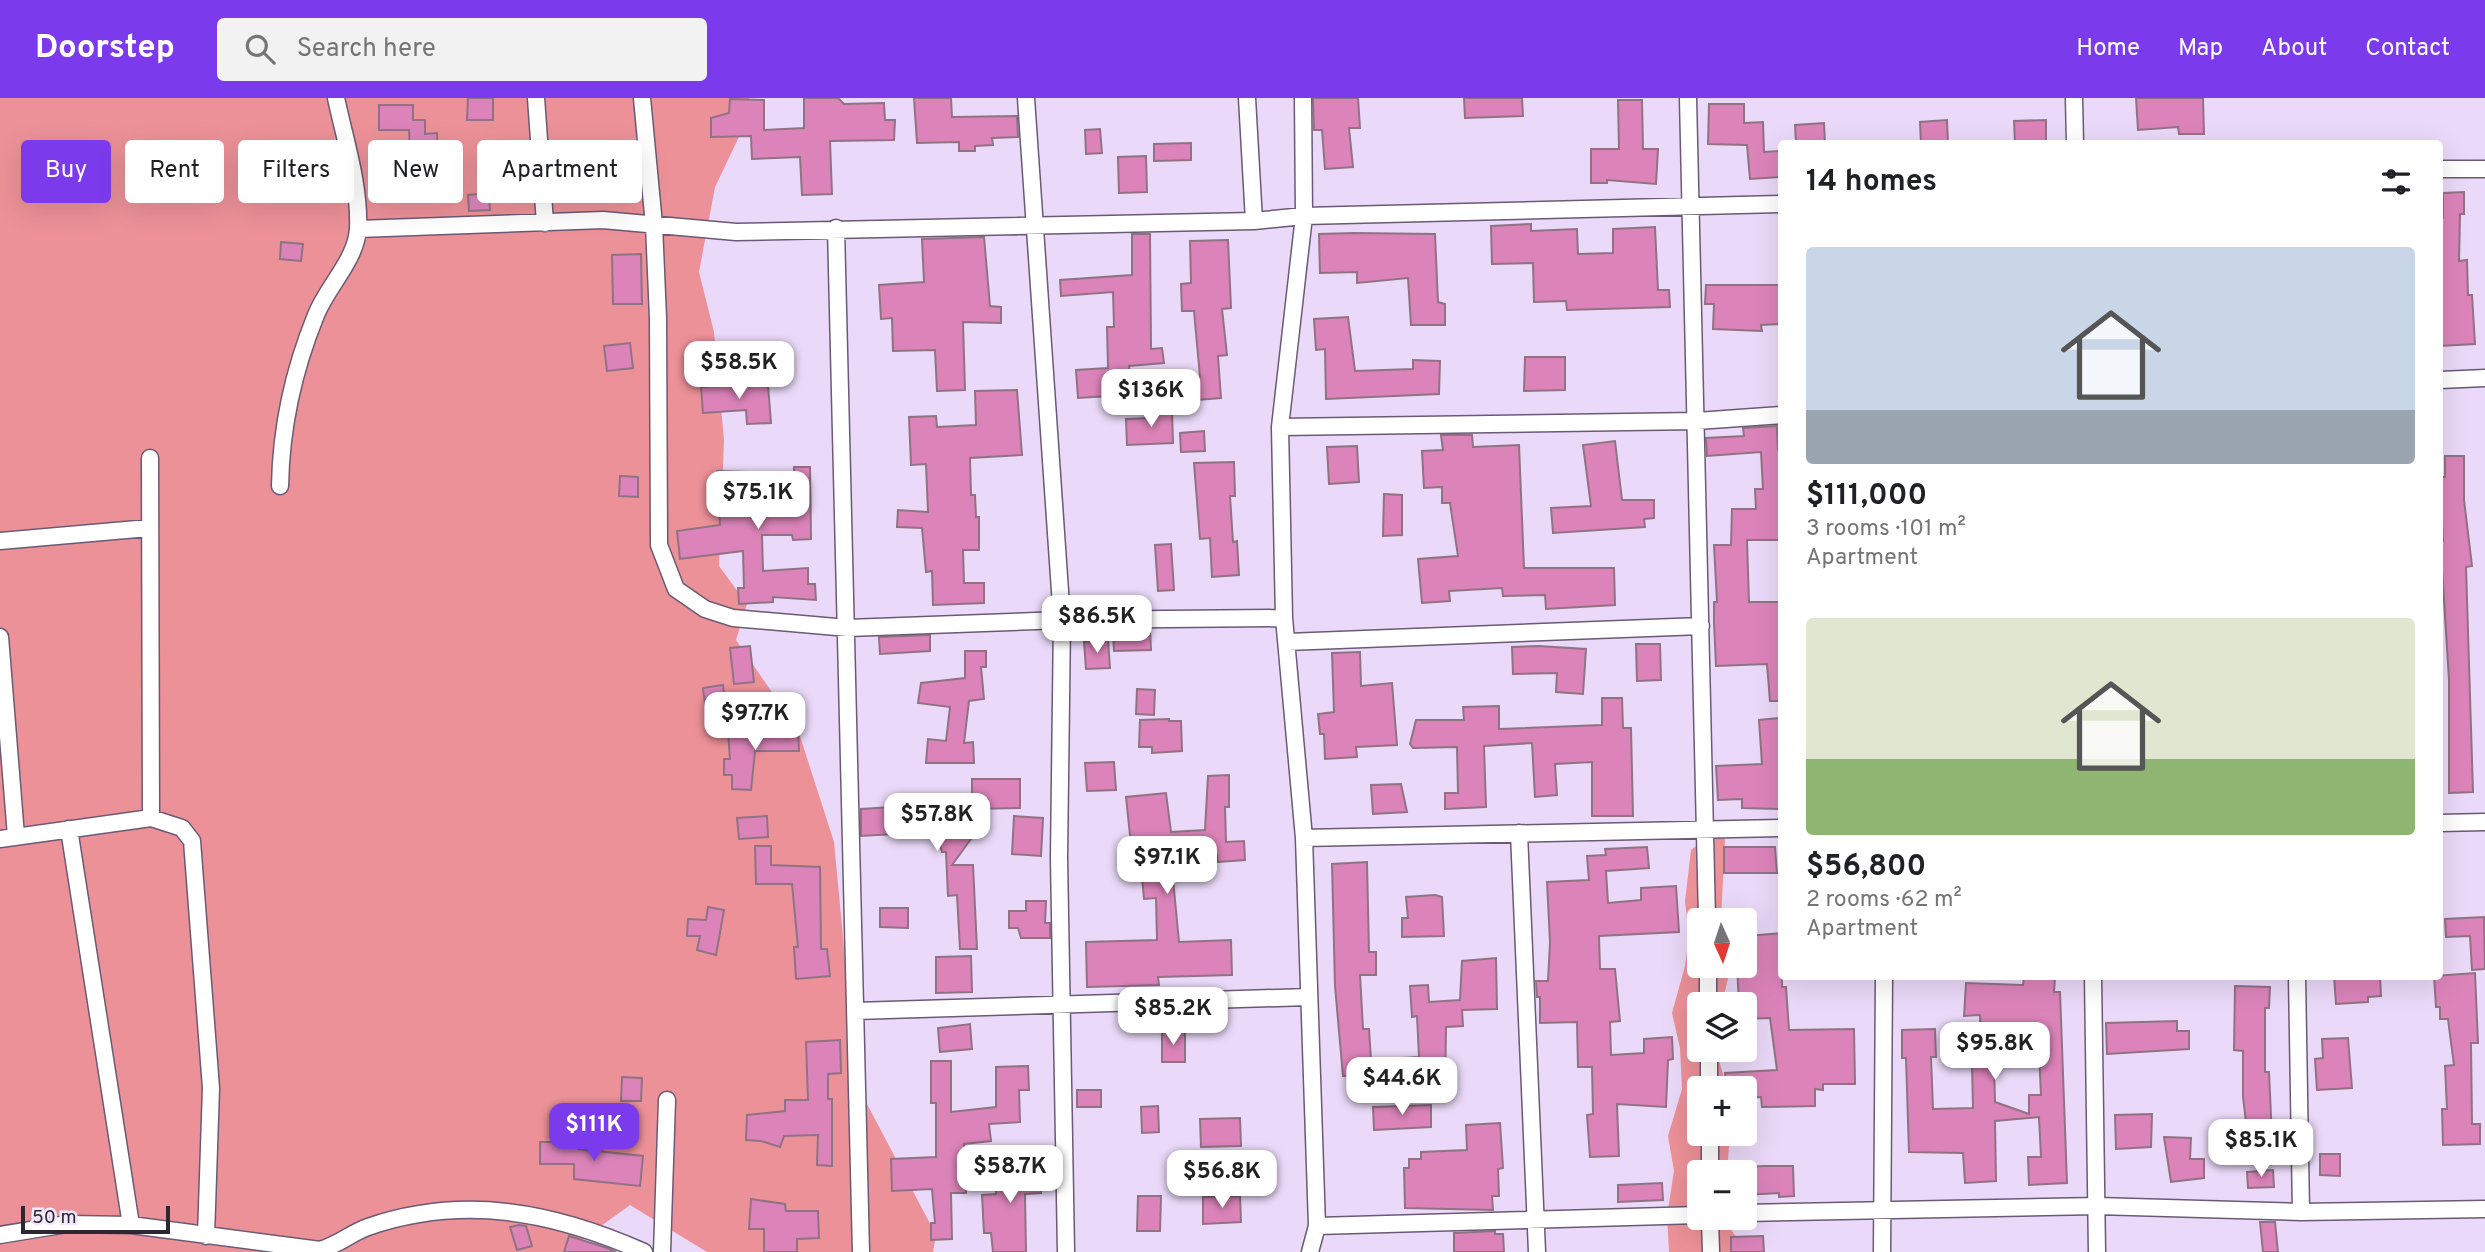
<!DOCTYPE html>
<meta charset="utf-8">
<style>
:root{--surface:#fff;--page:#f2f2f2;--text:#202124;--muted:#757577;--accent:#7c3aed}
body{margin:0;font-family:Overpass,sans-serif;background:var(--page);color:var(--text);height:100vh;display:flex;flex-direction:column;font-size:26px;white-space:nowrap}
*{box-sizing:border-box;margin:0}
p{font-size:23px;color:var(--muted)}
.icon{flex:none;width:38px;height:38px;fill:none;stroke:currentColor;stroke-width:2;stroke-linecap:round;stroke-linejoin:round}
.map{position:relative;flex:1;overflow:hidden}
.details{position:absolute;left:1778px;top:42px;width:665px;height:840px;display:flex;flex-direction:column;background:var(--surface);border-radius:7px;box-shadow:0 7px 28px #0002}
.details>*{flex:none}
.banner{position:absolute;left:21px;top:42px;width:665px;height:63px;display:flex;gap:14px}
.needle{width:46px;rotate:177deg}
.buttons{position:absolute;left:1687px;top:810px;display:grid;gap:14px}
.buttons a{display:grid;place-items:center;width:70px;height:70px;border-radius:7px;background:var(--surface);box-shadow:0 7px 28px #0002;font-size:35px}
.scale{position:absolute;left:21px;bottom:18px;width:149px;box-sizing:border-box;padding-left:7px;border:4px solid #2e2732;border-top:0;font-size:19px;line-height:24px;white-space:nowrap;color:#2e2732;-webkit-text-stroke:5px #f4e9fc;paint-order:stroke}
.price{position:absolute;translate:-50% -60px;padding:0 16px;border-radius:14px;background:#fff;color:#222;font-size:23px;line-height:46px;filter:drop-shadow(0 2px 4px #0008)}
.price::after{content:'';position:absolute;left:50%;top:42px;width:21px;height:16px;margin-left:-10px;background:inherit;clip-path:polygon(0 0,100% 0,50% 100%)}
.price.active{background:var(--accent);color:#fff}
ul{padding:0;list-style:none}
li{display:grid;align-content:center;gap:14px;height:371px;padding:0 28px}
li span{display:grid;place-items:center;height:217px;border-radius:7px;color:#555}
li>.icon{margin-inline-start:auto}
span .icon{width:126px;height:126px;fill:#fffc;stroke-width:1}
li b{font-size:30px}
h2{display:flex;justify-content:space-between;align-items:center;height:84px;padding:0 28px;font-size:30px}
.chip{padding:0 24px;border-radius:7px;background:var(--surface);box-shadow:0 7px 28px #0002;font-size:24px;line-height:63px}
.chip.active{background:var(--accent);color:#fff}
header{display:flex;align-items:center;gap:42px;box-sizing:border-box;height:98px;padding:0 35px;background:var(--accent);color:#fff}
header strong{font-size:33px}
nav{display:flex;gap:38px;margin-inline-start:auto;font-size:24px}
.search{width:490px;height:63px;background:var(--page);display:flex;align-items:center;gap:18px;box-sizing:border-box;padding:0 24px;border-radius:7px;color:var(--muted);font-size:26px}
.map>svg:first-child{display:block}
.green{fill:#ec9198}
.building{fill:#dc84ba;stroke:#907284;stroke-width:2}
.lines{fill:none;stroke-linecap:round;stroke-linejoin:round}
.street-casing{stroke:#6a5a75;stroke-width:19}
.street{stroke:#fff;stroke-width:16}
</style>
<header>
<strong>Doorstep</strong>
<div class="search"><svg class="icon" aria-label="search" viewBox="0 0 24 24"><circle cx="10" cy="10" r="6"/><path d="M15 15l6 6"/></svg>Search here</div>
<nav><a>Home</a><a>Map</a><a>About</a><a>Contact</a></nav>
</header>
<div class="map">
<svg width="2485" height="1154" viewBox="0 0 2485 1154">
<rect width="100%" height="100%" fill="#ead9f8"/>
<path class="green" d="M0,0H749L748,20L715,89L699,174L714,234L724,342L719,468L747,506L736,542L798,632L834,744L857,987L936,1137L933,1154H707L630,1107L565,1154H0Z
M1715,733L1725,741L1721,822H1699V868H1731L1722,906H1699V952H1716L1727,990H1699V1036H1730L1727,1074H1699V1120H1727V1126L1747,1154H1669L1667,1118L1674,1073L1668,1038L1682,991L1680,950L1672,915L1685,868L1689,838L1685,803L1691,752Z"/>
<path class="building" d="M468,0H493V22H467Z
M804,0H838L844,6L884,5L885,22H895L894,42L830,43L832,96L802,97L800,59L752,61L751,38L711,39V20L729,15L730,1L764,2V32L804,30Z
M914,0H951L952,19L1017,18L1018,39L992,40L993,47L975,48V53H959V44L917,45Z
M1313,0H1358L1360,30H1349L1353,69L1325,71L1322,32H1314Z
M1464,0H1522L1523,18L1465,20Z
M2136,0H2203L2204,36H2179L2178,29L2138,32Z
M1618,2H1642L1643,51H1658L1656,86L1607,82V85H1591V51H1619Z
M1709,6H1744V25L1763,24L1764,54L1779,53L1780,79L1750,81L1747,47L1708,46Z
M379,7H413V22H425V36L437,35L438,74L411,75L409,32H379Z
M1947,22L1948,46H1921L1920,24Z
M2046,22V46H2015L2014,23Z
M1824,25L1825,46H1796L1795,27Z
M1100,31L1102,55L1086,56L1085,32Z
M1191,45V62L1154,63V46Z
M1146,58L1147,94L1119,95L1118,59Z
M589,59L591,83L565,84L564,61Z
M2464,94V116H2460L2459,163L2467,162L2468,197H2472L2475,246L2440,248V120H2443V95Z
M489,95L490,112L469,113L468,97Z
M1531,126V133L1577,131L1578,156L1613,155V131L1655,129L1658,192H1669L1670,209L1567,212L1566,203L1534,204L1533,165L1492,166L1491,128Z
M1354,135L1435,136L1438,204L1445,206V227H1411L1408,180L1357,185V174L1320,175L1319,136Z
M1132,136H1150L1151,251L1162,250L1164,265L1129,268L1130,276H1109L1110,298L1078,300L1076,272L1108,270L1107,229H1114L1113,194L1061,198L1060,182L1132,177Z
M984,139L990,208L1001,209V225L963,224L965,292L937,293L935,252L893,253L892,220L881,221L879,187L924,184L922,141Z
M1228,142L1231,210L1222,211L1227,257L1218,258L1221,300L1185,303L1183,280L1200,279L1194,213H1182L1181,186L1191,185L1190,143Z
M281,144L303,146L301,163L280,161Z
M641,156L642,206H613L612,157Z
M1706,187H1782V226L1761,227L1762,233L1713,231L1714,206H1705Z
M1348,219L1355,273L1413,271V262L1440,263L1439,296L1326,301L1325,251L1316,252L1314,221Z
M630,245L633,270L607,273L604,248Z
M1525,259H1565V292L1524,293Z
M732,287H768L771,325L747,326L746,312L703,315L701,289Z
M1017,292L1022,357L970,360L971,397H975L976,419H979V452H963L964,485H984V505L933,507L932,473L926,474L922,430L897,429L898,412L928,414L926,366L911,367L909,319L936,318L937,329L976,327L975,293Z
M1172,313L1173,345L1127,347L1126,321L1151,320V314Z
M1777,328L1778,352H1782V442H1747L1749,504H1782V603H1770L1767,566L1716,568L1714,524V504H1717L1714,447H1731L1732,411H1756L1755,391H1763L1761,354L1707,358L1706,340L1744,338L1743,330Z
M1204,333L1205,353L1181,354L1180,335Z
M1441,337H1472L1473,349L1519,347L1524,470H1614L1615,507L1546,511L1545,497L1503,498L1502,490L1449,493L1450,503L1422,505L1418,461L1458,458L1450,405H1442V389L1424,390L1422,353L1443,352Z
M1615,343L1622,402H1654V420L1644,421L1645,429L1553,435L1551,410L1591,408L1583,347Z
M1357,348L1359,384L1329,386L1327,349Z
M2445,358H2464V402L2472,468L2466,469L2473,694L2449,695V582L2442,470H2440V443H2443L2440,379H2445Z
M1234,364L1235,398H1230L1233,444L1237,443L1239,477L1212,479L1210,440L1200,441L1194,365Z
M794,369H810L811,441L793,442L792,437H762L763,473L808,470V486H815L816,502L773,499V504L739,506L738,490H744L743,453L680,461L677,433L720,427L717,373L747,374V380L794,379Z
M620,378L638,379V399L619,398Z
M1384,396L1402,397V437L1383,438Z
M1171,446L1174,492L1158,493L1155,447Z
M1150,533L1151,552L1114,553L1113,535Z
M930,537V553L880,556L879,539Z
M1108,542L1110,570L1086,571L1084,544Z
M1636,546H1660L1661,582L1637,583Z
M750,548L754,584L734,586L730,550Z
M1538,548L1586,551L1583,596L1556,594L1557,575L1513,576L1512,549Z
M965,553H986V569H981L984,601L969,603L964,645L973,644L974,665H926L928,641L946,643L950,609L918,605L921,585L965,580Z
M1360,554L1361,588L1392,585L1397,647L1356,649L1357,659L1325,661L1324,636H1320L1318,616L1334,614L1332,555Z
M723,587L726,613L706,615L703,590Z
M1137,591L1155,592L1154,617L1136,616Z
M1602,600H1622L1623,630H1631L1633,718H1592V664L1555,666L1557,697L1535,699L1532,645L1484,648L1486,709L1445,711V695H1458L1457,649L1413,650L1410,646L1416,622H1464L1463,609L1499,608V631L1602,627Z
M1779,620L1782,711L1742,710V701L1718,702L1716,668L1762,666L1759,622Z
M1169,621V623H1181L1182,653L1152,655V649H1139L1140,622Z
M798,632L799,653H755L751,692L732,691V677H724V661H730L728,634Z
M1114,664L1116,692L1087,693L1085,665Z
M1229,677V709H1225L1226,744L1244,743L1245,762L1218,764L1217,757L1171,760L1179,844L1231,842L1232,877L1158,879L1159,887L1087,889L1086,844L1157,842L1156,800L1144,801L1140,756H1132L1126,699L1166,695L1171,734L1205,732L1208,678Z
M972,681H1020V710L972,711Z
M1401,686L1407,714L1373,716L1371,687Z
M908,708L909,720L977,714L979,730L952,767H973L977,851H960L957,797L948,798L946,754H942L937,738L930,739V734L861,738V711Z
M767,718L768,739L739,741L737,720Z
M1014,718L1043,720L1041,758L1012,756Z
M755,748H771V767L820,769L821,851H827L830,878L796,881L794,849H798L792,786H756Z
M1647,749L1649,770L1606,773L1608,805L1641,802V790L1676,788L1679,834L1599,838L1600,871H1615L1620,923L1610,924L1611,957L1644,955V941L1672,939L1673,961L1668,962L1666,1009L1617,1006L1619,1058L1590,1059L1587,1017L1593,1016L1592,969H1578L1577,924L1540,925V899H1537L1536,883H1548L1550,844L1547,784L1589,782L1587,758L1606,757L1605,751Z
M1724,749H1775L1777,775H1724Z
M1367,764L1369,854H1376V877H1360L1363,931H1369L1371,962L1419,959L1417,918L1412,919L1410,888L1428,887L1429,904L1460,902L1462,863L1496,860L1497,911L1462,912L1463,928L1446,929L1445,999L1420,1000L1419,976L1343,978L1335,888L1332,766Z
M1435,797L1442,799L1444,838L1402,839V820H1408L1406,799Z
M1026,803H1046L1045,825H1050V840H1021L1018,830H1009V813H1026Z
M708,809L724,812L716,857L697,852L700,838H687L688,821L706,822Z
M880,810H908V830L880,829Z
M2484,819L2485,871L2472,872L2470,838L2446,839L2445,821Z
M1782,835V889H1786L1789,932L1854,931L1855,986H1823V992L1815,991V1008L1762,1009L1761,999L1745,1000V990H1726L1725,975L1777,972L1770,920L1745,921V906H1739L1737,868H1745V861H1749L1747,838Z
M971,858L972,894L936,895V859Z
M2475,875L2478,945H2471L2472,1026H2480V1046L2443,1047L2442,1011H2447L2445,968L2454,967L2448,921H2440V909H2436L2434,878Z
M2334,878H2380L2381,898L2368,899V904L2336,906Z
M2024,879L2055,880L2054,894H2060L2067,1085L2029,1087L2028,1059H2041L2039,1019L1995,1023L1996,1083L1965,1085L1963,1055L1909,1054L1906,960H1902V932L1935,931L1936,959H1931L1933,1011L1973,1010L1972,966L1994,965L1995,1004L2029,1016V997H2041L2039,956L1981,957L1980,917L1964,918L1966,885L2023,887Z
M2235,888L2270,889L2269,910H2265V974H2269L2272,1039L2248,1041L2243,999V953L2234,952Z
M2177,923V933H2189V951L2107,956L2106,925Z
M970,926L972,951L940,954L938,930Z
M1162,934H1185V964H1162Z
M2348,940L2352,990L2317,992L2315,961L2323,960L2322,941Z
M840,942L841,975L828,976V1001H832V1068L817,1067L818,1037L784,1038L780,1049L761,1043L746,1042L747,1017L785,1013V1002H808L806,944Z
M931,963H951V1014L996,1009V969L1028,968L1029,992H1019L1020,1024L989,1026L991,1043L964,1046L966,1095H951L952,1141L931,1142V1125H935L932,1091L892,1093L891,1061L936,1059V1005H931Z
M622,979L642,980L641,1003H621Z
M1077,992H1101V1009H1077Z
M1431,1007V1029L1374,1032L1373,1009Z
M1158,1008L1159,1034L1142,1035L1141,1009Z
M2152,1016L2151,1049L2116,1051L2115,1017Z
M1240,1020L1241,1048L1201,1049L1200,1021Z
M1500,1025L1503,1070L1498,1071L1499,1098H1492L1493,1112L1405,1110L1404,1070H1409V1061H1421V1054L1467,1052L1466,1027Z
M2164,1039L2191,1040L2190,1061H2204V1080L2171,1084Z
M540,1044H578V1051L643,1058L640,1088L574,1081V1066H540Z
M2320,1056H2340V1078L2320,1077Z
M996,1065H1040L1041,1095L1025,1096L1026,1154H993L991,1135H984L982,1097L996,1096Z
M1764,1068H1793L1794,1098L1779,1099V1095L1745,1097V1069Z
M2273,1072L2274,1089L2248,1090L2247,1074Z
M1662,1085L1663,1102L1618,1104V1087Z
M1138,1098H1161L1160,1133H1137Z
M1240,1098L1241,1124L1203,1126V1099Z
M751,1101L785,1106L786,1113H818L819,1140L797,1141V1154H764V1131H749Z
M2260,1124H2275L2278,1154H2263Z
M519,1127L526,1128L532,1148L517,1152L510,1129Z
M1495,1133V1136H1503L1504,1154H1454V1135Z
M569,1138L607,1150L616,1154H564Z
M1763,1138L1764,1154H1731V1139Z"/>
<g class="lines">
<defs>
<path id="street" d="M536,0L545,125
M642,0L654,127L658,220L659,447L676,491L705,511L733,520L848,530L1062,522L1284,520
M1026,0L1062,522L1059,760L1066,1154
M1247,0L1254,123
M1303,0L1304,118L1280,329L1284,520L1304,740L1317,1128L1310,1154
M1688,0L1707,822
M2074,0L2075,46
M2440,71H2485
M836,130L861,1154
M358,131L603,122L736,134L1254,123L1304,118L1782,106
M2440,282L2485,280
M1280,329L1697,323L1782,317
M150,360L151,720
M280,388C281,330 294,271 316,217C327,189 356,162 358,131C360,88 345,42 336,0
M0,443L149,430
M0,539L16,738
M1287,544L1701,528
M2440,725L2485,724
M69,731L131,1127
M1519,735L1537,1154
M1304,740L1782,730
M0,741L151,720L182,730L192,743L211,990L206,1138
M1708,868V906
M2093,878L2097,1154
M2297,878L2301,1114
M855,913L1308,899
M1709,952V990
M1710,1036V1074
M1745,1115L2097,1108L2301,1114L2485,1111
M1710,1120L1711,1154
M1317,1128L1699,1117
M0,1137L67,1126L131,1127L320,1152C338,1147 351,1135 368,1129C464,1096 554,1114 644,1154
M662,1154L667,1002
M1882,1154L1884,878"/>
</defs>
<use href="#street" class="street-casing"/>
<use href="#street" class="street"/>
</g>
</svg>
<div class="buttons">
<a><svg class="needle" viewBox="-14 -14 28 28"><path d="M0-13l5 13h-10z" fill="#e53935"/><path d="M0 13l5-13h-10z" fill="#757577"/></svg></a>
<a><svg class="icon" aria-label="layers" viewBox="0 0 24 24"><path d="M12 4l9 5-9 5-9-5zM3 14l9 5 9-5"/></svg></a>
<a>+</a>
<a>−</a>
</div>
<div class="scale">50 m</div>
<b class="price" style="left:739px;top:303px">$58.5K</b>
<b class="price" style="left:1151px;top:331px">$136K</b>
<b class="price" style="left:758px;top:433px">$75.1K</b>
<b class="price" style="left:1097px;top:557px">$86.5K</b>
<b class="price" style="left:755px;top:654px">$97.7K</b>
<b class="price" style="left:937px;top:755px">$57.8K</b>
<b class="price" style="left:1167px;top:798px">$97.1K</b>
<b class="price" style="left:1173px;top:949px">$85.2K</b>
<b class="price" style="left:1995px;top:984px">$95.8K</b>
<b class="price" style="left:1402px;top:1019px">$44.6K</b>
<b class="price active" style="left:594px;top:1065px">$111K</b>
<b class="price" style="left:2261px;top:1081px">$85.1K</b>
<b class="price" style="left:1010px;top:1107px">$58.7K</b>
<b class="price" style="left:1222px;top:1112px">$56.8K</b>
<div class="banner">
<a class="chip active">Buy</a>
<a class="chip">Rent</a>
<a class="chip">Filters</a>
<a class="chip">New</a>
<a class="chip">Apartment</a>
</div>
<section class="details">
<h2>14 homes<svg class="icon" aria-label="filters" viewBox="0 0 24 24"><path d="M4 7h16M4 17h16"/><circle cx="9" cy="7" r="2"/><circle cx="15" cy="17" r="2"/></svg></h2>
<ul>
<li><span style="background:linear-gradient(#c9d6e8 75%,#9aa5b1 0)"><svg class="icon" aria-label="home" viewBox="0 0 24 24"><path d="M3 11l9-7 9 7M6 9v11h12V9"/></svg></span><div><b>$111,000</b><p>3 rooms · 101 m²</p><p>Apartment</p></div></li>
<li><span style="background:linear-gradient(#dfe7d0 65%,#8fb573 0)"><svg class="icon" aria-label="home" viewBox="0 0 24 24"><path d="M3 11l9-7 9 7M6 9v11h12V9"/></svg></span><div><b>$56,800</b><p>2 rooms · 62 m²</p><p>Apartment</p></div></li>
</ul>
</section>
</div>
